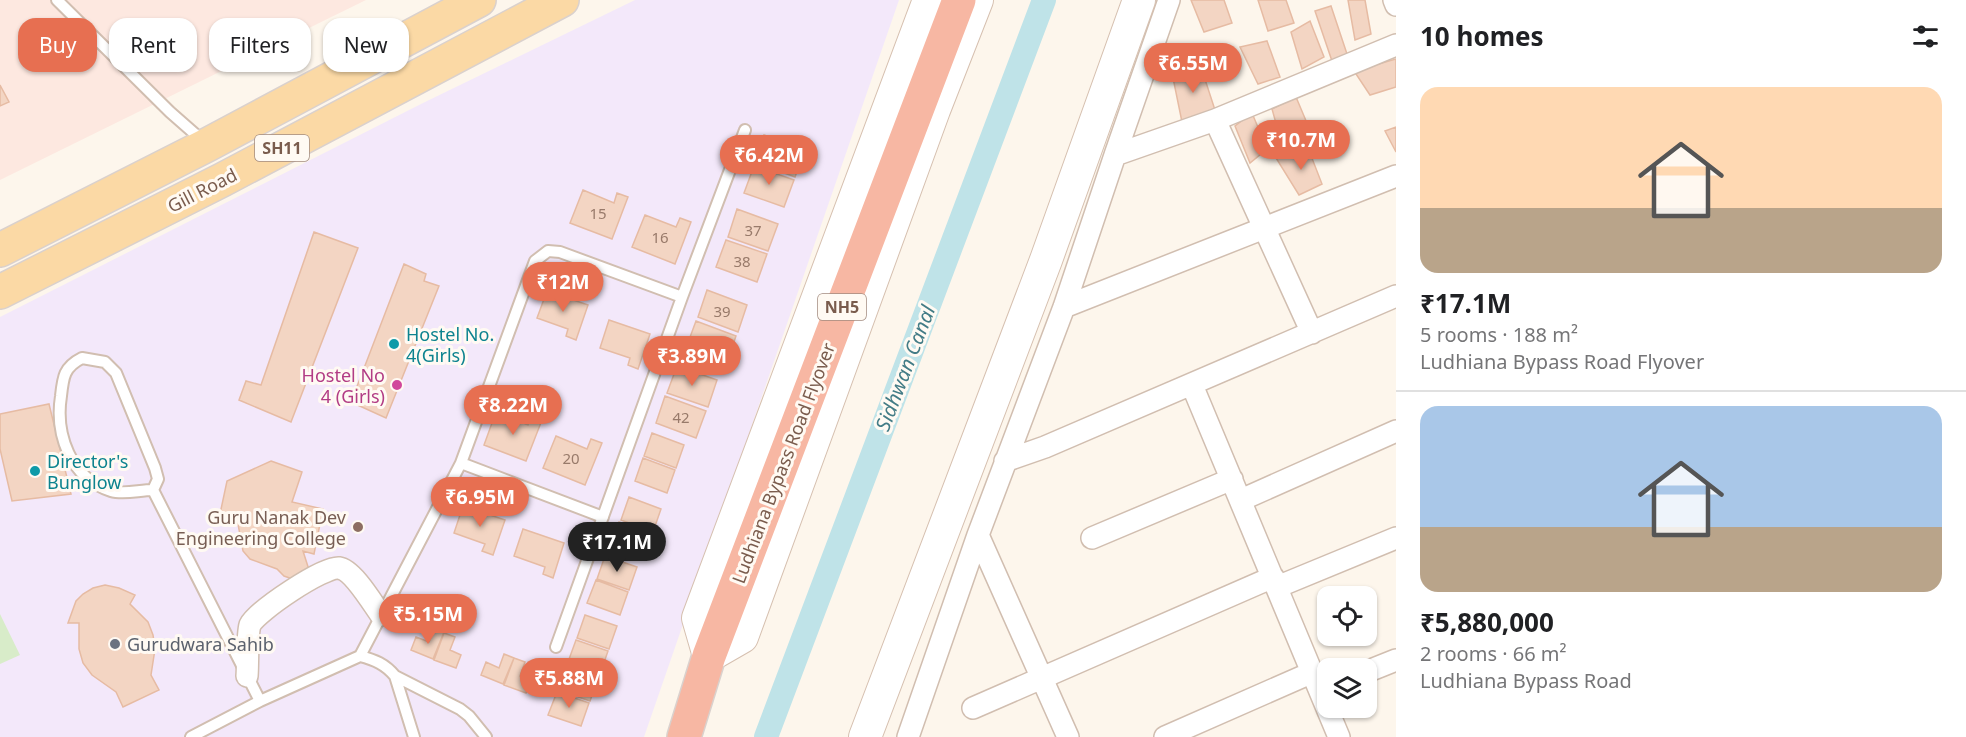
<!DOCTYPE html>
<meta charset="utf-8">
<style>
:root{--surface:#fff;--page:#f2f2f2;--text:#202124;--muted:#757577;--line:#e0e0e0;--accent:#e76f51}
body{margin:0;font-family:"Noto Sans",sans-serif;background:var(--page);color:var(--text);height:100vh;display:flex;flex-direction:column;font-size:22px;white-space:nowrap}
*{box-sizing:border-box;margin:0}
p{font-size:20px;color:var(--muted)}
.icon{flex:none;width:33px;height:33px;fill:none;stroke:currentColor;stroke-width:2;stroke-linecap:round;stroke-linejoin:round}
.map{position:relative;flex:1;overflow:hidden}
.sheet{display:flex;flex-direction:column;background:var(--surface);width:570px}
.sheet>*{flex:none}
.hud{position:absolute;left:18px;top:18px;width:570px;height:54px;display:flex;gap:12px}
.controls{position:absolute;left:1317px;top:586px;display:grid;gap:12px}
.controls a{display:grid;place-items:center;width:60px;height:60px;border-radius:12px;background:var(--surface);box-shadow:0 2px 4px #0004;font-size:30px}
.price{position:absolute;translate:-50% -51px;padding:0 14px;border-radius:21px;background:var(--accent);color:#fff;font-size:20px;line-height:39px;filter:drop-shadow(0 2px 3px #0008)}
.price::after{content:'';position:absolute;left:50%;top:36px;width:18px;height:14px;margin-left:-9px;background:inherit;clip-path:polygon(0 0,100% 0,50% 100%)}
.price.on{background:#222;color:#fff}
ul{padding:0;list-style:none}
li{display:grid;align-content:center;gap:12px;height:318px;padding:0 24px}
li+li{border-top:2px solid var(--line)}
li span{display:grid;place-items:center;height:186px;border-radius:18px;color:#555}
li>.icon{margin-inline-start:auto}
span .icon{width:108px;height:108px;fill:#fffc;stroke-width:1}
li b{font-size:26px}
h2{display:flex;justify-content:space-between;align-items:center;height:72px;padding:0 24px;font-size:26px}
.tag{padding:0 21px;border-radius:18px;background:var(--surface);box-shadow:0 2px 4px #0004;font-size:21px;line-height:54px}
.tag.on{background:var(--accent);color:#fff}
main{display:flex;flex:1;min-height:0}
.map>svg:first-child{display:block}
.commercial{fill:#fde8e0}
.education{fill:#f3e8fa}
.green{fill:#d8ecc9}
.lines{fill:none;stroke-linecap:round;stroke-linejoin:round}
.canal{stroke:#bfe3e8;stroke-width:24}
.building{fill:#f3d5c3;stroke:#e6bba3;stroke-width:1.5}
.lane-casing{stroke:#d1beb0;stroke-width:14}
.street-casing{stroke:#d1beb0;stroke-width:24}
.secondary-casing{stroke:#d6c0b0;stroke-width:34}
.primary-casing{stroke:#dad1cd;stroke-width:36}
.highway-casing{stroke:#dad1cd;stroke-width:36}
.lane{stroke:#fff;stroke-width:10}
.street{stroke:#fff;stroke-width:21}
.secondary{stroke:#fff;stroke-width:32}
.primary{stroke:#fbd9a5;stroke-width:33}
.highway{stroke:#f7b7a3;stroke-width:33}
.culture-dot{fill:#0f9aa8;stroke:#fffaf3;stroke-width:2}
.hotel-dot{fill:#d1479c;stroke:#fffaf3;stroke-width:2}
.education-dot{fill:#8d6e63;stroke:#fffaf3;stroke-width:2}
.worship-dot{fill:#6b7280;stroke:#fffaf3;stroke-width:2}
.labels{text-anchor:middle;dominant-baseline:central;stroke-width:6;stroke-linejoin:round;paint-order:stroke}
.number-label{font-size:15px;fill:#987a6a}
.shield{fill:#fffaf3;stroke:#a28b7f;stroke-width:1.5}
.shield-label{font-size:16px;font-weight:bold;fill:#7a5c4d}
.street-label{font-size:18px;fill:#7a5c4d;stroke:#fffaf3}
.culture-label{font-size:18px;fill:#0d838f;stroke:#fffaf3;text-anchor:start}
.hotel-label{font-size:18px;fill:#b23c85;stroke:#fffaf3;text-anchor:end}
.education-label{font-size:18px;fill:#785e54;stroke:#fffaf3;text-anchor:end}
.worship-label{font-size:18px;fill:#5b616d;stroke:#fffaf3;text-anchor:start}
.water-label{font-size:20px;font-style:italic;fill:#437c86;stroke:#fffaf3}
</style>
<main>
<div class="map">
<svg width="1396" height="737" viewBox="0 0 1396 737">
<rect width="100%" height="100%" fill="#fdf6ec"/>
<path class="commercial" d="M0,0H366L0,180Z"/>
<path class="education" d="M635,0H899L644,737H0V317L423,103Z"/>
<path class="green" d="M0,614L20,655L0,664Z"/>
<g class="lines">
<path class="canal" d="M766,737L1044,0"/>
</g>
<path class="building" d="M1191,0H1224L1232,23L1204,32Z
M1258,0H1286L1294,23L1268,31Z
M1348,0H1365L1371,34L1355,40Z
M1331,6L1348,57L1332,61L1315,11Z
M1310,21L1324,57L1302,69L1291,32Z
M1267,41L1280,77L1258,84L1240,47Z
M1396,59V87L1370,95L1354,71Z
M1200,64L1215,110L1182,122L1173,78Z
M0,85L9,102L0,106Z
M0,85L9,102L0,106Z
M1296,97L1312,135L1282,145L1272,109Z
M1252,113L1267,149L1250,163L1235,126Z
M1396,127V152L1385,131Z
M764,135L805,149L795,177L755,162Z
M1308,148L1322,184L1299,195L1276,158Z
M754,166L794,180L784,207L744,193Z
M583,190L614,203L617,193L628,197L612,239L570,223Z
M737,209L778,224L768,251L728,237Z
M645,215L676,227L680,218L691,222L675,264L632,247Z
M314,232L358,248L291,422L239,400L246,381L261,385Z
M726,240L767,254L757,282L716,267Z
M404,264L426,274L424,281L439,286L386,418L351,402Z
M707,290L747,305L738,332L698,317Z
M547,291L588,305L576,340L566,336L568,329L537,318Z
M609,320L650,334L638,369L628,365L630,358L600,348Z
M696,321L736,336L727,362L686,348Z
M677,366L717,380L708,407L667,393Z
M665,396L706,411L696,438L656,423Z
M49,404L71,494L12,501L0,449V414Z
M496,412L528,425L531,415L542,420L526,461L484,445Z
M652,433L684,445L676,468L644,456Z
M556,436L587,449L591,439L602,443L585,485L543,468Z
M643,458L675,470L667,493L635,481Z
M271,461L302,472L292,502L323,509L314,554L303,551L310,573L298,581L284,576L277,569L250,559L243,551L238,524L220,514L227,481Z
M629,497L661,509L653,532L621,520Z
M463,506L505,520L493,555L482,551L485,544L454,533Z
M619,522L651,534L643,557L611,545Z
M523,529L564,543L553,578L543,574L545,567L514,556Z
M605,556L637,567L629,590L597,579Z
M596,580L628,592L620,615L587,603Z
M105,585L119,588L135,595L130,604L148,622L153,635L155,649L151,675L159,690L123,707L116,692L92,675L83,663L79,649V623H68L76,601L83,594L93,588Z
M585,615L617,626L609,649L577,638Z
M434,629L444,632L433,659L411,650L416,637L429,642Z
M444,633L455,637L450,650L461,655L456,668L434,660Z
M576,640L608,651L600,674L568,662Z
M504,654L514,658L503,684L481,675L486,662L499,668Z
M514,658L525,662L520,676L531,680L526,693L504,685Z
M566,667L598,679L590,701L558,690Z
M557,692L589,703L581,726L548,715Z"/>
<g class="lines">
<defs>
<path id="lane" d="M57,0L170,112L203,141
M82,358L105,362L116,373L155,468L158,479L153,490C139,490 124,495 111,491C70,478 55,434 61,396C63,377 64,367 82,358Z
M461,463L603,517
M153,490L260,701
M556,647L682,297L745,130
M360,656L461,463L535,261L548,251L560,252L682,297
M395,676L460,709L469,716L486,737
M191,737L260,701L360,656C375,660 385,664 395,676L414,737"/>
<path id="street" d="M1169,0L1115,155L1215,120L1312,333
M1394,0L1396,5
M1215,120L1396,45
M1064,307L1396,176
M1192,385L1339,737
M1005,461L1045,447L1396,296
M1241,500L1396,431
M978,535L1068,737
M1092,538L1232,479
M1277,587L1396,538
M1366,672L1396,660
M247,676C248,666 247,634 250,625C257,611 324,566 339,568C353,570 373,604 381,615
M973,708L1273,577
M908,737L978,535L1064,307L1115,155
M1165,737L1313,672"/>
<path id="secondary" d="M929,0L698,618L709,656L742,637L934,110L977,0
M865,737L1046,260L1139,0"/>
<path id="primary" d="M0,250L207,145L479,0
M0,292L222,180L562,0"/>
<path id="highway" d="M684,737L709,656L959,0"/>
</defs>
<use href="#lane" class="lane-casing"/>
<use href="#street" class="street-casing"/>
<use href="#secondary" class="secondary-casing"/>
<use href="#primary" class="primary-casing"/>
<use href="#highway" class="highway-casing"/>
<use href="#lane" class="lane"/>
<use href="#street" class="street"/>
<use href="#secondary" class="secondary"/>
<use href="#primary" class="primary"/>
<use href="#highway" class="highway"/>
</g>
<g class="culture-dot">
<circle cx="394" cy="344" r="6"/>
<circle cx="35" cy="471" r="6"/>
</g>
<circle class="hotel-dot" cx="397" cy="385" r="6"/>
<circle class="education-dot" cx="358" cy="527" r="6"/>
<circle class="worship-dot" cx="115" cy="644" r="6"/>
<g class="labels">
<g class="number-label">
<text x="598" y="213">15</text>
<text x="753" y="230">37</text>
<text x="660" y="237">16</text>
<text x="742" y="261">38</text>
<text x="722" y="311">39</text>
<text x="681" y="417">42</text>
<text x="571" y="458">20</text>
</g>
<g class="shield">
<rect x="255" y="135" width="54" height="26" rx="4.5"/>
<rect x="818" y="294" width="48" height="26" rx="4.5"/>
</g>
<g class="shield-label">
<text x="282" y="148">SH11</text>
<text x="842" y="307">NH5</text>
</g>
<g class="street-label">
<text transform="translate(202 190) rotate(-27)">Gill Road</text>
<text transform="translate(783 463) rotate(-69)">Ludhiana Bypass Road Flyover</text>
</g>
<g class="culture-label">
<text x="406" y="334">Hostel No.<tspan x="406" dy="21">4(Girls)</tspan></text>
<text x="47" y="461">Director's<tspan x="47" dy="21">Bunglow</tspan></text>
</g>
<g class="hotel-label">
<text x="385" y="375">Hostel No<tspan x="385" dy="21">4 (Girls)</tspan></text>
</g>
<g class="education-label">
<text x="346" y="517">Guru Nanak Dev<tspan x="346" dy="21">Engineering College</tspan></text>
</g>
<g class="worship-label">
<text x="127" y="644">Gurudwara Sahib</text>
</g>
<g class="water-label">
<text transform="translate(905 368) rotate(-69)">Sidhwan Canal</text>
</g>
</g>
</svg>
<div class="controls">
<a><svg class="icon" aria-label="locate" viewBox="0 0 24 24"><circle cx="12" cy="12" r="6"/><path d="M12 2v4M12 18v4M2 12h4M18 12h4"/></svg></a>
<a><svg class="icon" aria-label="layers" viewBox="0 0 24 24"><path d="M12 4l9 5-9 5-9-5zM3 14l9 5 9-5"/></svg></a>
</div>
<b class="price" style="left:1193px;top:94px">₹6.55M</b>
<b class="price" style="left:1301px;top:171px">₹10.7M</b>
<b class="price" style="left:769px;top:186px">₹6.42M</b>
<b class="price" style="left:563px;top:313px">₹12M</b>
<b class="price" style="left:692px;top:387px">₹3.89M</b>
<b class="price" style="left:513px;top:436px">₹8.22M</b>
<b class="price" style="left:480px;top:528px">₹6.95M</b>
<b class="price on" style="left:617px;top:573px">₹17.1M</b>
<b class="price" style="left:428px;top:645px">₹5.15M</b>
<b class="price" style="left:569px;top:709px">₹5.88M</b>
<div class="hud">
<a class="tag on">Buy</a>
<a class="tag">Rent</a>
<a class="tag">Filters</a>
<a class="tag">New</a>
</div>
</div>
<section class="sheet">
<h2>10 homes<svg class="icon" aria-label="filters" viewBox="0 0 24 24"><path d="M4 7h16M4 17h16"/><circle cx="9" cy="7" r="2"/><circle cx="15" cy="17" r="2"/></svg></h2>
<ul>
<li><span style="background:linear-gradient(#ffd9b3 65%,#b9a48a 0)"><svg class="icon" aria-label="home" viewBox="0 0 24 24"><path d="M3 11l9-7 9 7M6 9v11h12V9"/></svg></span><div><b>₹17.1M</b><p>5 rooms · 188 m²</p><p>Ludhiana Bypass Road Flyover</p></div></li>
<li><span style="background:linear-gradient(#a9c7e8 65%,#b9a48a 0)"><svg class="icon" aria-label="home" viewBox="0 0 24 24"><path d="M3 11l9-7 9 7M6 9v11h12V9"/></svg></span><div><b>₹5,880,000</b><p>2 rooms · 66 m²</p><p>Ludhiana Bypass Road</p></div></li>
</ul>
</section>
</main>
